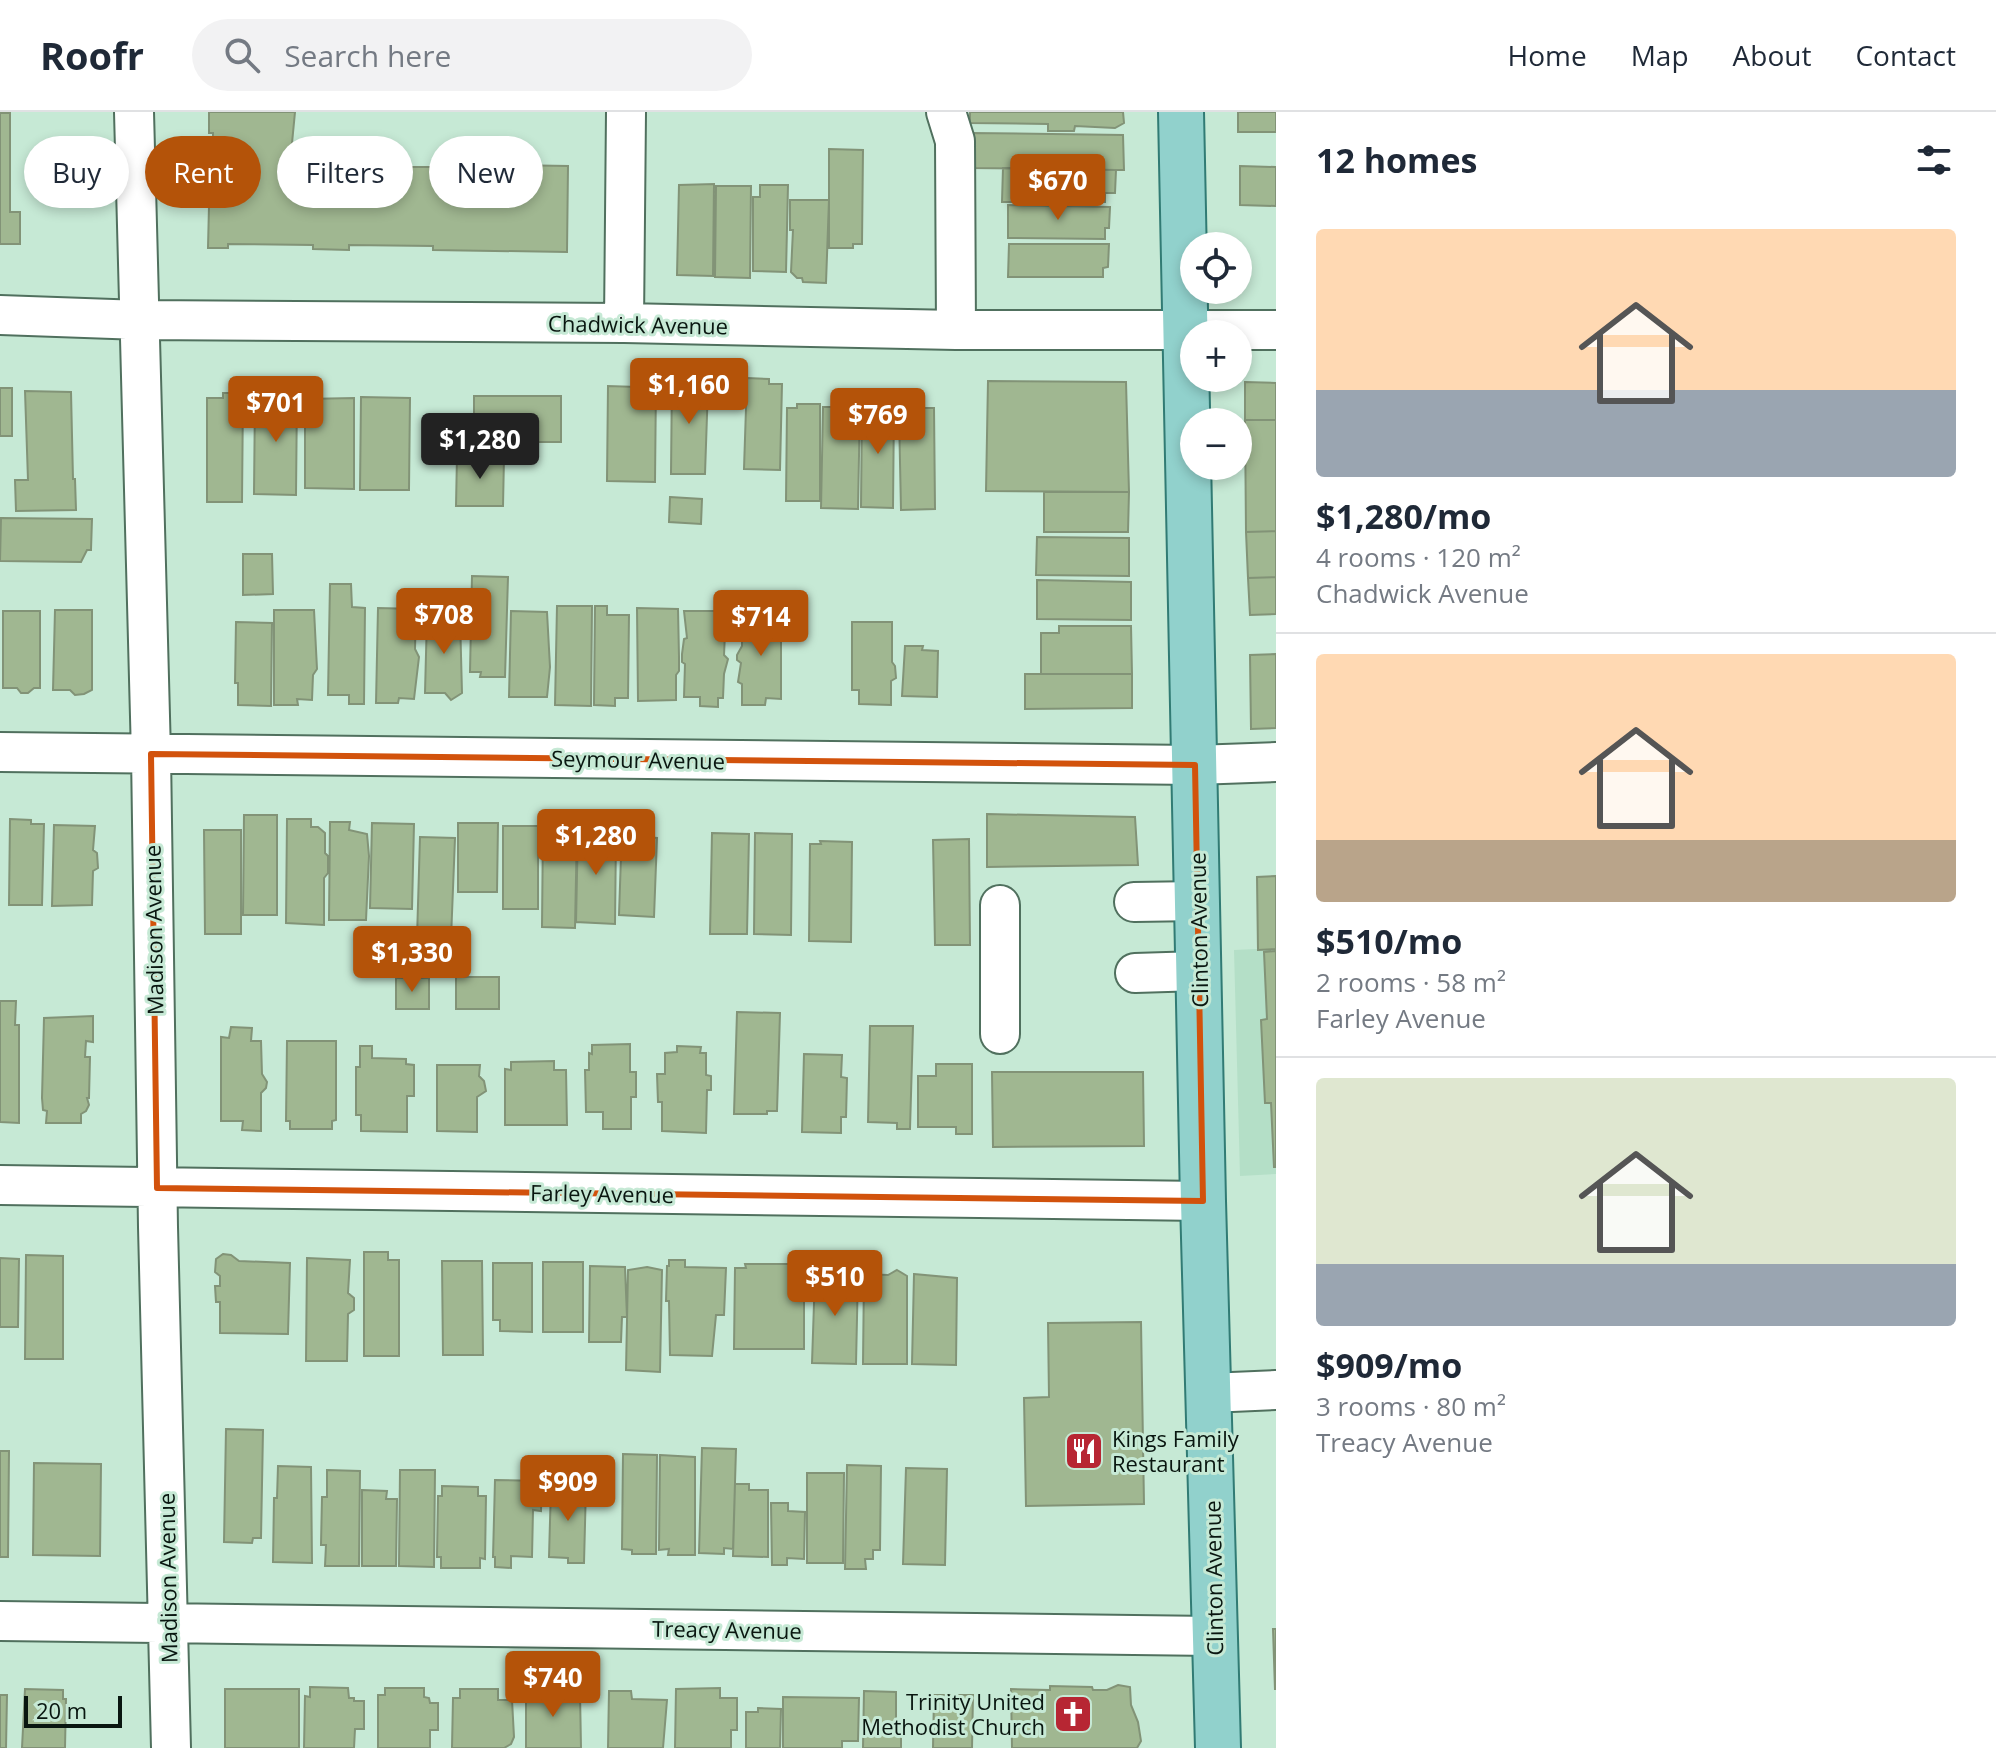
<!DOCTYPE html>
<meta charset="utf-8">
<style>
:root{--surface:#fff;--page:#f2f2f3;--text:#1f2937;--muted:#747a83;--line:#e0e1e3;--accent:#b45309}
body{margin:0;font-family:"Open Sans",sans-serif;background:var(--page);color:var(--text);height:100vh;display:flex;flex-direction:column;font-size:30px;white-space:nowrap}
*{box-sizing:border-box;margin:0}
p{font-size:26px;color:var(--muted)}
.icon{flex:none;width:44px;height:44px;fill:none;stroke:currentColor;stroke-width:2;stroke-linecap:round;stroke-linejoin:round}
.map{position:relative;flex:1;overflow:hidden}
.drawer{display:flex;flex-direction:column;background:var(--surface);width:720px}
.drawer>*{flex:none}
.guide{position:absolute;left:24px;top:24px;width:760px;height:72px;display:flex;gap:16px}
.controls{position:absolute;left:1180px;top:120px;display:grid;gap:16px}
.controls a{display:grid;place-items:center;width:72px;height:72px;border-radius:50%;background:var(--surface);box-shadow:0 4px 12px #0003;font-size:40px}
.scale{position:absolute;left:24px;bottom:20px;width:98px;box-sizing:border-box;padding-left:8px;border:4px solid #091610;border-top:0;font-size:22px;line-height:28px;white-space:nowrap;color:#091610;-webkit-text-stroke:6px #c6e9d5;paint-order:stroke}
.price{position:absolute;translate:-50% -68px;padding:0 18px;border-radius:8px;background:var(--accent);color:#fff;font-size:26px;line-height:52px;filter:drop-shadow(0 2px 4px #0008)}
.price::after{content:'';position:absolute;left:50%;top:48px;width:24px;height:18px;margin-left:-12px;background:inherit;clip-path:polygon(0 0,100% 0,50% 100%)}
.price.selected{background:#222;color:#fff}
ul{padding:0;list-style:none}
li{display:grid;align-content:center;gap:16px;height:424px;padding:0 40px}
li+li{border-top:2px solid var(--line)}
li span{display:grid;place-items:center;height:248px;border-radius:8px;color:#555}
li>.icon{margin-inline-start:auto}
span .icon{width:144px;height:144px;fill:#fffc;stroke-width:1}
li b{font-size:34px}
h2{display:flex;justify-content:space-between;align-items:center;height:96px;padding:0 40px;font-size:34px}
.tag{padding:0 28px;border-radius:36px;background:var(--surface);box-shadow:0 4px 12px #0003;font-size:28px;line-height:72px}
.tag.selected{background:var(--accent);color:#fff}
header{display:flex;align-items:center;gap:48px;box-sizing:border-box;height:112px;padding:0 40px;background:var(--surface);border-bottom:2px solid var(--line)}
header strong{font-size:38px}
nav{display:flex;gap:44px;margin-inline-start:auto;font-size:28px}
.search{width:560px;height:72px;background:var(--page);display:flex;align-items:center;gap:20px;box-sizing:border-box;padding:0 28px;border-radius:44px;color:var(--muted);font-size:30px}
main{display:flex;flex:1;min-height:0}
.map>svg:first-child{display:block}
.built{fill:#b4dfc7}
.building{fill:#a0b791;stroke:#829377;stroke-width:2}
.lines{fill:none;stroke-linecap:round;stroke-linejoin:round}
.minor-casing{stroke:#50705e;stroke-width:42}
.major-casing{stroke:#317b74;stroke-width:48}
.minor{stroke:#fff;stroke-width:38}
.major{stroke:#91d1cc;stroke-width:44}
.marked{fill:none;stroke:#d2520c;stroke-width:6;stroke-linejoin:round}
.labels{text-anchor:middle;dominant-baseline:central;stroke-width:6;stroke-linejoin:round;paint-order:stroke}
.street-label{font-size:22px;fill:#091610;stroke:#c6e9d5}
.poi-label{font-size:22px;fill:#091610;stroke:#c6e9d5;text-anchor:start}
</style>
<header>
<strong>Roofr</strong>
<div class="search"><svg class="icon" aria-label="search" viewBox="0 0 24 24"><circle cx="10" cy="10" r="6"/><path d="M15 15l6 6"/></svg>Search here</div>
<nav><a>Home</a><a>Map</a><a>About</a><a>Contact</a></nav>
</header>
<main>
<div class="map">
<svg width="1276" height="1636" viewBox="0 0 1276 1636">
<rect width="100%" height="100%" fill="#c6e9d5"/>
<path class="built" d="M1276,836V1062L1240,1064L1234,838Z"/>
<path class="building" d="M209,0H295L290,52L376,51V55H433V52L568,54L567,140L433,138V134L349,133V138L313,137V133L228,132V136H208L210,52H213V21H209Z
M970,0H1123L1124,11L1115,16L1075,14L1074,19H1048V12L970,11Z
M1238,0H1276V20H1238Z
M0,1H10V100H20V132H0Z
M971,21L1123,23L1124,58L971,56Z
M829,37L863,38L862,132H853V136H829Z
M1240,54L1276,55V94L1240,93Z
M1003,56L1116,58L1115,81H1105V90H1002Z
M714,72L713,164L677,163L679,73Z
M760,73H788L786,160L753,159V85H760Z
M716,74H751L750,166L715,165Z
M790,88H829L826,171L803,170L802,166H797L791,160L793,118H790Z
M1008,93L1110,95L1109,116H1105V127L1008,126Z
M1009,132H1109L1108,155L1103,156V165H1008Z
M672,265L697,266L696,271L701,270L708,274L705,362H671Z
M747,266L769,267V272H782L780,358L744,357Z
M988,269L1126,270L1129,380L986,379Z
M638,270H656L655,370L607,369L608,274L638,275Z
M1245,270L1276,271V308H1245Z
M0,276H12V324H0Z
M25,279L71,280L73,367H75L76,398L16,399L15,368H28Z
M223,281H243L242,390H207V286H223Z
M267,281H297L296,383L254,382L255,284H267Z
M474,284H561V330H474Z
M361,285L410,286L409,378H360Z
M354,286V377L305,376V287Z
M837,290H860L858,397L821,396L823,295H837Z
M872,291H894L893,396L861,395L862,296L872,297Z
M797,292H820V389H786L787,296H797Z
M910,296H934L935,397L901,398L899,302H910Z
M1245,308H1276V419L1246,420Z
M457,344L504,345L503,394H456Z
M1044,380H1129L1128,420H1044Z
M670,385L702,387L701,412L669,410Z
M1,406L92,407L91,438H87L81,450L0,449Z
M1276,419V465L1248,466L1246,420Z
M1037,425L1129,426V464L1036,463Z
M243,442H272L273,482L243,483Z
M472,464L508,465L505,565H480L481,560H470Z
M1276,465V502L1250,503L1248,466Z
M1037,468L1131,470V508L1037,507Z
M330,472H351L352,495L365,496L364,592H349V583H328Z
M557,494H592L591,594L555,593Z
M595,494H607V503H629L628,586H615V594L594,593Z
M378,496L416,497L415,537L419,545L414,587L399,586L398,591H376Z
M637,496L678,497L679,545V559L676,563V588L638,589Z
M55,498H92V578L84,582L75,583L70,578H53Z
M274,498H314L317,557L313,563L312,588L297,587L298,593H274Z
M3,499H40V576H34L28,581H21L17,576H3Z
M511,499L547,500L550,555L547,585H509Z
M684,499H726L724,543L728,547L724,562L723,586H718V595L700,594V585H684L685,552L682,550V542L684,527L687,526Z
M742,501H781V587L766,586L765,593H742V572L738,570L741,551L737,548V543L742,534Z
M427,504L460,505L462,581L451,588L445,581H425Z
M236,510L272,511L271,594L238,593V571H235Z
M852,510H892V550L895,554L896,566L891,569V593L859,592V578H852Z
M1059,514H1131L1132,562H1041V521H1059Z
M905,534H923L922,538L938,539L937,585L902,584Z
M1276,542V616L1251,617L1250,543Z
M1025,562H1132V596L1025,597Z
M987,702L1135,705L1138,753L987,755Z
M244,703H277V803H243Z
M10,707L31,708V712H44L42,793H9Z
M287,707H311V715H318L325,721V741L328,744V761L324,766V813L286,811Z
M330,710H350L349,718L367,722L369,744L366,808H329Z
M372,711L414,712L412,797L370,796Z
M458,711H498L497,780H458Z
M54,713L95,714L93,738L97,741L98,756L93,759L92,793L52,794Z
M503,714H538V797H503Z
M543,715L577,716L575,816L542,815Z
M578,715H601V722L616,723L615,812L576,810Z
M622,715L644,717V725L657,726L654,805L619,803Z
M204,718H241V822H205Z
M712,721L749,722L747,822H710Z
M755,721L792,722L791,823L754,822Z
M420,725L455,726L451,827L417,826Z
M969,727L970,833H935L933,728Z
M820,729L852,730L851,830L809,829L810,732H821Z
M1276,764V837L1258,838L1257,765Z
M1276,839V1055H1274L1271,991H1265L1261,908L1267,907L1264,840Z
M456,865H499V897H456Z
M396,866H429V897H396Z
M0,889H16L15,913H19V1011L0,1010Z
M737,900L780,901L777,999H767V1002H734Z
M93,904V930L86,929L85,945H90L89,986H87L89,993L86,999L81,1002V1011H46L47,999L43,998L42,986L44,906Z
M870,914H913L910,1017H897V1011L868,1010Z
M231,915L252,916L251,929H261L262,962L267,970L266,976L261,981V1019L242,1018L243,1009H221V925L229,926Z
M287,929H336V1008L332,1009V1017H290V1009H286Z
M630,932V960H636V985H631V1017H603V1000H586L585,958H589V941L592,942V933Z
M360,934H372V946L406,947V952L414,953V984H407V1020L361,1019V1003H356V955H360Z
M677,934L701,935L700,941H706V963L711,964V978H707L706,1021L662,1019V990H658L657,962H665V941L677,940Z
M804,942L842,943L841,965L847,966L846,1005H841V1021L802,1020Z
M554,949V958H566L567,1013H505V957L511,958V950Z
M936,952H972V1022H956V1015H918V964H936Z
M437,953H480L479,964L484,969L486,979L477,985V1020L437,1019Z
M992,960H1143L1144,1034L993,1035Z
M364,1140H388V1148H399V1244H364Z
M223,1142L231,1143L239,1149L290,1151L288,1222L220,1221V1190H216L215,1174H220V1164L215,1160L216,1147Z
M26,1143L63,1144V1247H25Z
M0,1146L19,1147L18,1215H0Z
M307,1146L350,1148L348,1181L354,1186V1198L348,1202L347,1249H306Z
M669,1148H685V1155L726,1156L724,1203H716L712,1244L670,1243L669,1189H666L667,1154H669Z
M442,1149H482L483,1243H443Z
M543,1150H583V1220H543Z
M493,1151H532V1220L500,1219V1208H493Z
M745,1152H798V1158H804V1237H734L735,1156H746Z
M590,1154L625,1155L627,1205H622L621,1230H589Z
M647,1155L662,1158L660,1260L626,1258L628,1158Z
M826,1156L833,1161L858,1160L856,1252L812,1251L815,1162Z
M897,1158L907,1164V1252H863L864,1162L888,1163Z
M914,1162L957,1166L956,1253L912,1252Z
M1141,1210L1144,1392L1026,1394L1024,1286L1049,1285L1048,1211Z
M226,1317L263,1318L261,1426H253L252,1431L224,1430Z
M702,1336L736,1337L733,1437L724,1436V1442L699,1441Z
M0,1339H9L8,1445H0Z
M623,1342L657,1343L656,1442H632V1438L622,1437Z
M660,1343L695,1345V1443H668L669,1437L659,1438Z
M34,1351L101,1352L100,1444L33,1443Z
M847,1353L881,1354L880,1438H873V1447H865L866,1457H845Z
M278,1354L311,1355L312,1451L273,1450L274,1386H277Z
M906,1356L947,1357L945,1453L903,1452Z
M327,1358L360,1359L359,1454H325L326,1433H321L322,1385H327Z
M400,1358H435L434,1455L399,1454Z
M807,1361H844L843,1451H807Z
M495,1368L542,1369L541,1399L533,1398L532,1445L511,1444V1456L495,1455V1445H493Z
M735,1372H749V1378H768V1445L733,1444Z
M442,1374L478,1375V1384H486L485,1447L480,1446V1456H441V1445H437L438,1384H442Z
M551,1374H586L584,1451H568V1446L549,1445Z
M362,1378L387,1379L386,1387H397L396,1454H362Z
M771,1391H788V1399L805,1400L804,1447L787,1446V1453H772Z
M1273,1517H1276L1275,1578Z
M1118,1573L1130,1575L1131,1593L1138,1610L1141,1629L1137,1636H1012L1011,1577L1050,1578V1574L1092,1575L1093,1578H1107Z
M310,1575L348,1576L349,1586H354V1589H364V1617H355L354,1636H304L305,1584L310,1585Z
M385,1576H424V1585L429,1586L430,1591H438V1618H430V1636H378V1583H385Z
M544,1576H565V1581H580L581,1636H526V1579H544Z
M720,1576V1586H737V1618H731V1636H675L676,1577Z
M25,1577L63,1578V1587H66L65,1636H22Z
M225,1577H299V1636H225Z
M460,1577H498V1588H512L514,1625L511,1632L504,1636H452L453,1586H460Z
M609,1579H631L632,1587L667,1588L663,1636H608Z
M864,1579L896,1580V1612H901V1636H863Z
M0,1583H7L6,1636H0Z
M934,1583H973L972,1636H933Z
M783,1585L859,1586L858,1629H842V1636H783Z
M758,1596L781,1597L780,1636H746V1600H758Z"/>
<g class="lines">
<defs>
<path id="minor" d="M134,0L151,642L158,1115L171,1636
M946,0L955,29L956,218
M0,203L141,208L624,211L956,218H1276
M624,211L626,0
M0,640L1195,653L1276,650
M1134,790L1198,789
M1135,861L1199,859
M1000,922V793
M0,1073L1203,1089
M1209,1281L1276,1278
M0,1509L1213,1524"/>
<path id="major" d="M1181,0L1203,1089L1218,1636"/>
</defs>
<use href="#minor" class="minor-casing"/>
<use href="#major" class="major-casing"/>
<use href="#minor" class="minor"/>
<use href="#major" class="major"/>
</g>
<path class="marked" d="M151,642L1195,653L1203,1089L157,1076Z"/>
<defs>
<symbol id="restaurant-square" viewBox="-11 -11 22 22"><rect x="-9" y="-9" width="18" height="18" rx="4" fill="#b72633" stroke="#c6e9d5"/><path d="M-5-6h1v4h1v-4h1v4h1v-4h1v5L-1.5 .5V6h-2V.5L-5-1ZM5-6V6H3V1.5H1.5Q1.5-4 5-6Z" fill="#fff"/></symbol>
<symbol id="church-square" viewBox="-11 -11 22 22"><rect x="-9" y="-9" width="18" height="18" rx="4" fill="#b72633" stroke="#c6e9d5"/><path d="M-1.2-6h2.4v3.5h3.3v2.4h-3.3V6h-2.4V-.1h-3.3v-2.4h3.3Z" fill="#fff"/></symbol>
</defs>
<g fill-rule="evenodd">
<use href="#restaurant-square" x="1062" y="1317" width="44" height="44"/>
<use href="#church-square" x="1051" y="1580" width="44" height="44"/>
</g>
<g class="labels">
<g class="street-label">
<text transform="translate(638 212) rotate(1)">Chadwick Avenue</text>
<text transform="translate(638 647) rotate(1)">Seymour Avenue</text>
<text transform="translate(153 818) rotate(-91)">Madison Avenue</text>
<text transform="translate(1198 818) rotate(-91)">Clinton Avenue</text>
<text transform="translate(602 1081) rotate(1)">Farley Avenue</text>
<text transform="translate(167 1466) rotate(-91)">Madison Avenue</text>
<text transform="translate(1213 1466) rotate(-91)">Clinton Avenue</text>
<text transform="translate(727 1517) rotate(1)">Treacy Avenue</text>
</g>
<g class="poi-label">
<text x="1112" y="1326">Kings Family<tspan x="1112" dy="25">Restaurant</tspan></text>
<text x="1045" y="1589" text-anchor="end">Trinity United<tspan x="1045" dy="25">Methodist Church</tspan></text>
</g>
</g>
</svg>
<div class="controls">
<a><svg class="icon" aria-label="locate" viewBox="0 0 24 24"><circle cx="12" cy="12" r="6"/><path d="M12 2v4M12 18v4M2 12h4M18 12h4"/></svg></a>
<a>+</a>
<a>−</a>
</div>
<div class="scale">20 m</div>
<b class="price" style="left:1058px;top:110px">$670</b>
<b class="price" style="left:689px;top:314px">$1,160</b>
<b class="price" style="left:276px;top:332px">$701</b>
<b class="price" style="left:878px;top:344px">$769</b>
<b class="price selected" style="left:480px;top:369px">$1,280</b>
<b class="price" style="left:444px;top:544px">$708</b>
<b class="price" style="left:761px;top:546px">$714</b>
<b class="price" style="left:596px;top:765px">$1,280</b>
<b class="price" style="left:412px;top:882px">$1,330</b>
<b class="price" style="left:835px;top:1206px">$510</b>
<b class="price" style="left:568px;top:1411px">$909</b>
<b class="price" style="left:553px;top:1607px">$740</b>
<div class="guide">
<a class="tag">Buy</a>
<a class="tag selected">Rent</a>
<a class="tag">Filters</a>
<a class="tag">New</a>
</div>
</div>
<section class="drawer">
<h2>12 homes<svg class="icon" aria-label="filters" viewBox="0 0 24 24"><path d="M4 7h16M4 17h16"/><circle cx="9" cy="7" r="2"/><circle cx="15" cy="17" r="2"/></svg></h2>
<ul>
<li><span style="background:linear-gradient(#ffd9b3 65%,#9aa5b1 0)"><svg class="icon" aria-label="home" viewBox="0 0 24 24"><path d="M3 11l9-7 9 7M6 9v11h12V9"/></svg></span><div><b>$1,280/mo</b><p>4 rooms · 120 m²</p><p>Chadwick Avenue</p></div></li>
<li><span style="background:linear-gradient(#ffd9b3 75%,#b9a48a 0)"><svg class="icon" aria-label="home" viewBox="0 0 24 24"><path d="M3 11l9-7 9 7M6 9v11h12V9"/></svg></span><div><b>$510/mo</b><p>2 rooms · 58 m²</p><p>Farley Avenue</p></div></li>
<li><span style="background:linear-gradient(#dfe7d0 75%,#9aa5b1 0)"><svg class="icon" aria-label="home" viewBox="0 0 24 24"><path d="M3 11l9-7 9 7M6 9v11h12V9"/></svg></span><div><b>$909/mo</b><p>3 rooms · 80 m²</p><p>Treacy Avenue</p></div></li>
</ul>
</section>
</main>
